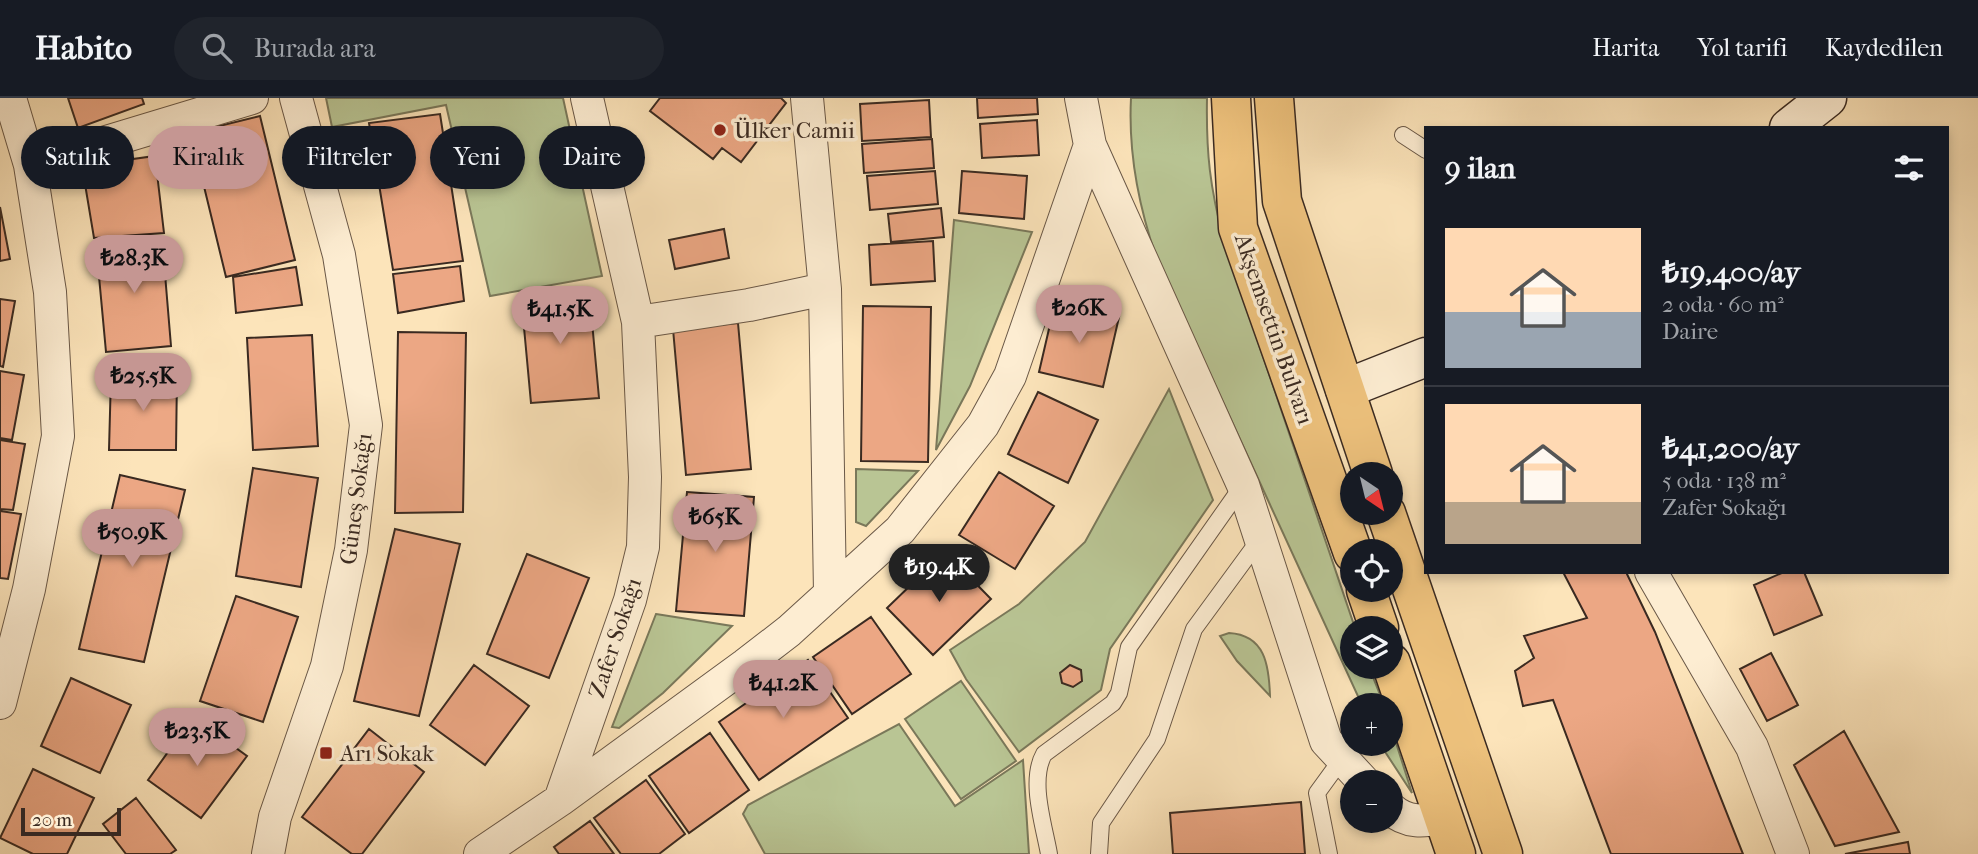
<!DOCTYPE html>
<html lang="tr">
<meta charset="utf-8">
<style>
:root{--surface:#171b24;--page:#20242c;--text:#f1f3f6;--muted:#9ea1a6;--line:#363941;--accent:#c59692}
body{margin:0;font-family:"IM FELL French Canon",serif;background:var(--page);color:var(--text);height:100vh;display:flex;flex-direction:column;font-size:26px;white-space:nowrap}
*{box-sizing:border-box;margin:0}
p{font-size:23px;color:var(--muted)}
.icon{flex:none;width:38px;height:38px;fill:none;stroke:currentColor;stroke-width:2;stroke-linecap:round;stroke-linejoin:round}
.map{position:relative;flex:1;overflow:hidden}
.sheet{position:absolute;left:1424px;top:28px;width:525px;height:448px;display:flex;flex-direction:column;background:var(--surface);border-radius:0px;box-shadow:0 4px 10px #0003}
.sheet>*{flex:none}
.banner{position:absolute;left:21px;top:28px;width:665px;height:63px;display:flex;gap:14px}
.needle{width:46px;rotate:145deg}
.tools{position:absolute;left:1340px;top:364px;display:grid;gap:14px}
.tools a{display:grid;place-items:center;width:63px;height:63px;border-radius:50%;background:var(--surface);box-shadow:0 4px 10px #0003;font-size:35px}
.scale{position:absolute;left:21px;bottom:18px;width:100px;box-sizing:border-box;padding-left:7px;border:4px solid #3a2a21;border-top:0;font-size:19px;line-height:24px;white-space:nowrap;color:#3a2a21;-webkit-text-stroke:5px #fdedd2;paint-order:stroke}
.price{position:absolute;translate:-50% -60px;padding:0 16px;border-radius:24px;background:var(--accent);color:#111;font-size:23px;line-height:46px;filter:drop-shadow(0 2px 4px #0008)}
.price::after{content:'';position:absolute;left:50%;top:42px;width:21px;height:16px;margin-left:-10px;background:inherit;clip-path:polygon(0 0,100% 0,50% 100%)}
.price.on{background:#222;color:#fff}
ul{padding:0;list-style:none}
li{display:flex;align-items:center;gap:21px;height:175px;padding:0 21px}
li+li{border-top:2px solid var(--line)}
li span{display:grid;place-items:center;flex:none;width:196px;height:140px;border-radius:0px;color:#555}
li>.icon{margin-inline-start:auto}
span .icon{width:84px;height:84px;fill:#fffc;stroke-width:1}
li b{font-size:30px}
h2{display:flex;justify-content:space-between;align-items:center;height:84px;padding:0 21px;font-size:30px}
.pill{padding:0 24px;border-radius:32px;background:var(--surface);box-shadow:0 4px 10px #0003;font-size:24px;line-height:63px}
.pill.on{background:var(--accent);color:#111}
header{display:flex;align-items:center;gap:42px;box-sizing:border-box;height:98px;padding:0 35px;background:var(--surface);border-bottom:2px solid var(--line)}
header strong{font-size:33px}
nav{display:flex;gap:38px;margin-inline-start:auto;font-size:24px}
.search{width:490px;height:63px;background:var(--page);display:flex;align-items:center;gap:18px;box-sizing:border-box;padding:0 24px;border-radius:38px;color:var(--muted);font-size:26px}
.map>svg:first-child{display:block}
.green{fill:#b9c594;stroke:#7a785a;stroke-width:2}
.building{fill:#eca784;stroke:#3a2a21;stroke-width:2}
.lines{fill:none;stroke-linecap:round;stroke-linejoin:round}
.lane-casing{stroke:#6a5847;stroke-width:18}
.street-casing{stroke:#6a5847;stroke-width:34}
.secondary-casing{stroke:#3a2a21;stroke-width:41}
.primary-casing{stroke:#3a2a21;stroke-width:41}
.lane{stroke:#fdedd2;stroke-width:16}
.street{stroke:#fdedd2;stroke-width:32}
.secondary{stroke:#fdedd2;stroke-width:38}
.primary{stroke:#eec27d;stroke-width:38}
.poi-dot{fill:#8f2418;stroke:#fdedd2;stroke-width:2.5}
.labels{text-anchor:middle;dominant-baseline:central;stroke-width:7;stroke-linejoin:round;paint-order:stroke}
.poi-label{font-size:23px;fill:#3a2a21;stroke:#fdedd2;text-anchor:start}
.street-label{font-size:23px;fill:#3a2a21;stroke:#fdedd2}
</style>
<header>
<strong>Habito</strong>
<div class="search"><svg class="icon" aria-label="search" viewBox="0 0 24 24"><circle cx="10" cy="10" r="6"/><path d="M15 15l6 6"/></svg>Burada ara</div>
<nav><a>Harita</a><a>Yol tarifi</a><a>Kaydedilen</a></nav>
</header>
<div class="map">
<svg width="1978" height="756" viewBox="0 0 1978 756">
<rect width="100%" height="100%" fill="#fce4ba"/>
<filter id="stains"><feTurbulence type="fractalNoise" baseFrequency=".00286" numOctaves="4"/><feColorMatrix values="0 0 0 0 .2 0 0 0 0 .09 0 0 0 0 .02 0 0 0 .5 -.17"/></filter>
<radialGradient id="worn" r=".72"><stop offset=".6" stop-color="#630" stop-opacity="0"/><stop offset="1" stop-color="#630" stop-opacity=".3"/></radialGradient>
<path class="green" d="M326,0H563L602,178L490,198L446,7L332,29Z
M1131,0H1207C1206,55 1210,90 1224,143L1355,530L1353,569H1369L1384,607H1362L1210,276C1163,193 1126,96 1131,0Z
M954,122L1032,134L970,288L936,352Z
M1169,291L1213,402L1110,551L1101,592L1019,654L966,581L950,552L1019,506L1085,444Z
M856,371L918,373L866,428L856,424Z
M656,516L732,528L663,595L619,630L612,629Z
M1229,535C1265,537 1269,567 1270,598L1237,563L1220,538Z
M961,583L1016,663L961,701L905,621Z
M899,626L955,708L1023,662L1029,756H765L743,716L748,707Z
M1391,629L1412,695L1380,646H1391Z"/>
<path class="building" d="M68,0H142L144,6L78,30Z
M660,0H781L786,5L741,64L722,50L713,61L650,13Z
M977,0H1037L1038,16L978,20Z
M929,2L931,39L862,43L860,6Z
M440,16L463,163L393,172L369,25Z
M260,18L295,162L226,179L191,35Z
M1037,22L1039,57L982,60L980,26Z
M932,41L934,70L864,75L862,46Z
M155,58L164,135L94,140L82,68Z
M935,73L938,106L870,112L867,78Z
M962,73L1027,78L1024,121L959,115Z
M0,109L10,161L0,163Z
M941,110L944,139L891,144L888,116Z
M724,131L729,160L675,171L669,142Z
M162,140L171,248L106,254L96,146Z
M933,143L935,183L871,187L869,147Z
M460,168L464,203L398,215L393,176Z
M296,169L302,207L236,215L233,179Z
M589,191L599,300L531,305L521,197Z
M0,201L15,203L3,269L0,268Z
M1055,205L1119,219L1103,289L1039,274Z
M863,208L931,209L928,364L861,363Z
M738,225L751,371L686,377L673,231Z
M398,234L466,235L463,414L395,415Z
M312,237L318,348L253,352L247,240Z
M0,273L24,277L12,342L0,340Z
M177,276L176,352H109L111,278Z
M1038,294L1098,322L1068,385L1008,356Z
M0,342L25,346L13,412L0,411Z
M253,370L318,380L301,489L236,478Z
M999,374L1054,408L1015,471L959,437Z
M120,377L185,392L144,564L79,551Z
M687,394L754,399L744,518L676,513Z
M0,413L21,416L8,481L0,480Z
M395,431L460,446L419,618L354,603Z
M945,454L991,501L933,557L887,510Z
M527,456L589,480L549,580L487,556Z
M1563,474H1626L1655,534L1743,756H1611L1553,602L1523,608L1515,573L1534,560L1524,538L1587,520Z
M1784,474H1804L1822,517L1774,537L1754,487Z
M236,498L298,519L263,624L200,603Z
M871,519L911,576L852,616L813,559Z
M1771,555L1798,607L1767,623L1740,571Z
M808,562L848,620L759,682L719,624Z
M474,567L529,608L485,667L430,627Z
M1070,567L1081,572L1082,583L1073,589L1062,585L1060,575Z
M71,580L131,607L100,675L41,648Z
M193,619L247,658L201,720L148,682Z
M369,631L424,674L362,756H352L302,719Z
M1844,633L1899,734L1835,748L1794,667Z
M710,635L749,692L689,735L649,678Z
M33,671L94,700L67,756H33L0,740Z
M646,682L685,736L659,756H621L594,720Z
M136,700L176,752L170,756H126L103,726Z
M1301,704L1305,756H1173L1170,715Z
M590,723L614,756H559L554,749Z
M1908,744L1910,756H1845Z"/>
<g class="lines">
<defs>
<path id="lane" d="M1403,37L1426,52
M1049,756C1044,727 1029,683 1044,656L1113,605L1119,595L1129,549L1243,387
M1099,756L1101,725L1157,641L1194,531L1260,441
M1329,756L1317,695L1341,662"/>
<path id="street" d="M807,0L825,191L830,495
M1081,0L1090,47L1243,387L1326,643L1364,684
M30,67L252,0
M638,224L749,207L825,191
M1651,474L1752,649L1793,756
M0,605L29,491L58,338L50,194L30,67L10,0
M560,702L630,502L643,449L645,379L638,224L587,0
M1391,711C1407,726 1425,723 1445,720
M268,756L275,719L327,568L351,452L366,327L339,157L296,0
M480,756L560,702L745,567L789,533L900,432L983,327L1010,278L1090,47"/>
<path id="secondary" d="M1789,30L1827,0
M1345,291L1426,259"/>
<path id="primary" d="M1231,0L1238,130L1353,455
M1274,0L1282,103L1373,376
M1386,415L1503,756
M1366,492L1379,530
M1391,565L1456,756"/>
</defs>
<use href="#lane" class="lane-casing"/>
<use href="#street" class="street-casing"/>
<use href="#secondary" class="secondary-casing"/>
<use href="#primary" class="primary-casing"/>
<use href="#lane" class="lane"/>
<use href="#street" class="street"/>
<use href="#secondary" class="secondary"/>
<use href="#primary" class="primary"/>
</g>
<g class="poi-dot">
<circle cx="720" cy="32" r="7"/>
<rect x="319" y="648" width="14" height="14" rx="3.5"/>
</g>
<g class="labels">
<g class="poi-label">
<text x="734" y="32">Ülker Camii</text>
<text x="340" y="655">Arı Sokak</text>
</g>
<g class="street-label">
<text transform="translate(1274 231) rotate(71)">Akşemsettin Bulvarı</text>
<text transform="translate(356 401) rotate(-83)">Güneş Sokağı</text>
<text transform="translate(615 540) rotate(-72)">Zafer Sokağı</text>
</g>
</g>
<rect width="100%" height="100%" filter="url(#stains)"/>
<rect width="100%" height="100%" fill="url(#worn)"/>
</svg>
<div class="tools">
<a><svg class="needle" viewBox="-14 -14 28 28"><path d="M0-13l5 13h-10z" fill="#e53935"/><path d="M0 13l5-13h-10z" fill="#9ea1a6"/></svg></a>
<a><svg class="icon" aria-label="locate" viewBox="0 0 24 24"><circle cx="12" cy="12" r="6"/><path d="M12 2v4M12 18v4M2 12h4M18 12h4"/></svg></a>
<a><svg class="icon" aria-label="layers" viewBox="0 0 24 24"><path d="M12 4l9 5-9 5-9-5zM3 14l9 5 9-5"/></svg></a>
<a>+</a>
<a>−</a>
</div>
<div class="scale">20 m</div>
<b class="price" style="left:134px;top:197px">₺28.3K</b>
<b class="price" style="left:1079px;top:247px">₺26K</b>
<b class="price" style="left:560px;top:248px">₺41.5K</b>
<b class="price" style="left:143px;top:315px">₺25.5K</b>
<b class="price" style="left:715px;top:456px">₺65K</b>
<b class="price" style="left:132px;top:471px">₺50.9K</b>
<b class="price on" style="left:939px;top:506px">₺19.4K</b>
<b class="price" style="left:783px;top:622px">₺41.2K</b>
<b class="price" style="left:197px;top:670px">₺23.5K</b>
<div class="banner">
<a class="pill">Satılık</a>
<a class="pill on">Kiralık</a>
<a class="pill">Filtreler</a>
<a class="pill">Yeni</a>
<a class="pill">Daire</a>
</div>
<section class="sheet">
<h2>9 ilan<svg class="icon" aria-label="filters" viewBox="0 0 24 24"><path d="M4 7h16M4 17h16"/><circle cx="9" cy="7" r="2"/><circle cx="15" cy="17" r="2"/></svg></h2>
<ul>
<li><span style="background:linear-gradient(#ffd9b3 60%,#9aa5b1 0)"><svg class="icon" aria-label="home" viewBox="0 0 24 24"><path d="M3 11l9-7 9 7M6 9v11h12V9"/></svg></span><div><b>₺19,400/ay</b><p>2 oda · 60 m²</p><p>Daire</p></div></li>
<li><span style="background:linear-gradient(#ffd9b3 70%,#b9a48a 0)"><svg class="icon" aria-label="home" viewBox="0 0 24 24"><path d="M3 11l9-7 9 7M6 9v11h12V9"/></svg></span><div><b>₺41,200/ay</b><p>5 oda · 138 m²</p><p>Zafer Sokağı</p></div></li>
</ul>
</section>
</div>
